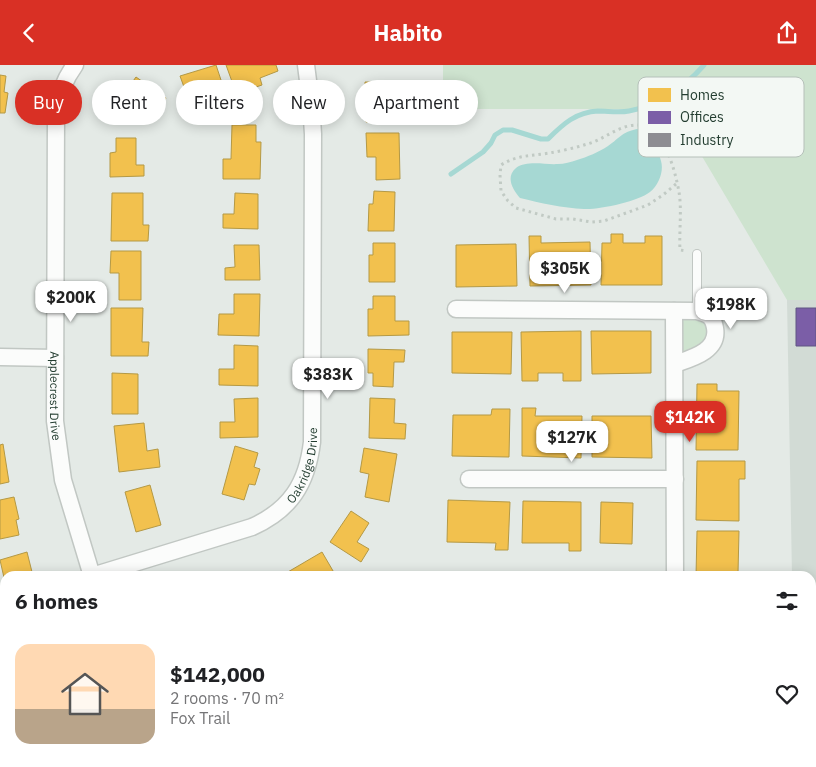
<!DOCTYPE html>
<meta charset="utf-8">
<style>
:root{--surface:#fff;--page:#f2f2f2;--text:#202124;--muted:#757577;--line:#e0e0e0;--accent:#d93025}
body{margin:0;font-family:"IBM Plex Sans",sans-serif;background:var(--page);color:var(--text);height:100vh;display:flex;flex-direction:column;font-size:19px;white-space:nowrap}
*{box-sizing:border-box;margin:0}
p{font-size:16px;color:var(--muted)}
.icon{flex:none;width:28px;height:28px;fill:none;stroke:currentColor;stroke-width:2;stroke-linecap:round;stroke-linejoin:round}
.map{position:relative;flex:1;overflow:hidden}
.panel{position:absolute;left:0px;top:506px;width:816px;height:196px;display:flex;flex-direction:column;background:var(--surface);border-radius:15px 15px 0 0;box-shadow:0 2px 12px #0003}
.panel>*{flex:none}
.top-card{position:absolute;left:15px;top:15px;width:500px;height:45px;display:flex;gap:10px}
.price{position:absolute;translate:-50% -42px;padding:0 11px;border-radius:10px;background:#fff;color:#222;font-size:16px;line-height:32px;filter:drop-shadow(0 1px 2px #0008)}
.price::after{content:'';position:absolute;left:50%;top:30px;width:15px;height:11px;margin-left:-8px;background:inherit;clip-path:polygon(0 0,100% 0,50% 100%)}
.price.active{background:var(--accent);color:#fff}
ul{padding:0;list-style:none}
li{display:flex;align-items:center;gap:15px;height:125px;padding:0 15px}
li+li{border-top:1px solid var(--line)}
li span{display:grid;place-items:center;flex:none;width:140px;height:100px;border-radius:15px;color:#555}
li>.icon{margin-inline-start:auto}
span .icon{width:60px;height:60px;fill:#fffc;stroke-width:1}
li b{font-size:21px}
h2{display:flex;justify-content:space-between;align-items:center;height:60px;padding:0 15px;font-size:21px}
.tag{padding:0 18px;border-radius:22px;background:var(--surface);box-shadow:0 2px 12px #0003;font-size:18px;line-height:45px}
.tag.active{background:var(--accent);color:#fff}
header{display:flex;justify-content:space-between;align-items:center;height:65px;padding:0 15px;background:var(--accent);color:#fff;font-size:22px;font-weight:800}
.map>svg:first-child{display:block}
.built{fill:#d2dbd5}
.green{fill:#cee3cf}
.water{fill:#a6d8d3}
.homes{fill:#f2c14e;stroke:#b49945}
.offices{fill:#7b5ea7;stroke:#615483}
.industry{fill:#8d8d92;stroke:#6d7575}
.lines{fill:none;stroke-linecap:round;stroke-linejoin:round}
.stream{stroke:#a6d8d3;stroke-width:5}
.service-casing{stroke:#c1c7c3;stroke-width:10}
.minor-casing{stroke:#c1c7c3;stroke-width:19}
.path{stroke:#c1cac4;stroke-width:3;stroke-dasharray:2.5 4;stroke-linecap:butt}
.service{stroke:#fbfcfb;stroke-width:8}
.minor{stroke:#fbfcfb;stroke-width:16}
.labels{text-anchor:middle;dominant-baseline:central;stroke-width:5;stroke-linejoin:round;paint-order:stroke}
.street-label{font-size:12px;fill:#233d30;stroke:#f3f8f4}
.key{fill:#f3f8f4;stroke:#b5c0b9;stroke-width:1}
.key-label{font-size:14px;fill:#233d30}
</style>
<header><svg class="icon" aria-label="back" viewBox="0 0 24 24"><path d="M15 5l-7 7 7 7"/></svg>Habito<svg class="icon" aria-label="share" viewBox="0 0 24 24"><path d="M12 15V3M7 8l5-5 5 5M5 13v7h14v-7"/></svg></header>
<div class="map">
<svg width="816" height="702" viewBox="0 0 816 702">
<rect width="100%" height="100%" fill="#e4eae6"/>
<path class="built" d="M787,235H816V702H724V698H811V511H792Z"/>
<path class="green" d="M443,0H816V235H787L674,44H443Z
M674,246H697L716,269L675,299Z
M432,698H615V702H432Z"/>
<path class="water" d="M637,64C653,71 657,80 661,96C664,106 659,120 650,127C639,136 599,145 584,144C563,143 540,138 520,133C513,125 505,112 516,103C527,95 545,100 558,99C564,99 571,97 577,95C587,92 599,87 608,81C621,72 620,68 637,64Z"/>
<path class="homes" d="M216,0L223,21L188,33L180,11Z
M226,0H276L278,6L260,13L262,20L250,24L248,17L234,22Z
M0,10L6,11L4,27L8,28L5,48H0Z
M136,12L166,33L155,49L146,42L134,59L113,44Z
M365,17H387L388,56L366,57Z
M232,60H256V77H261L260,114H223V94H231Z
M366,68H399L400,114L376,115V92H367Z
M116,73H136V100H144V111L110,112V88L116,87Z
M374,126L395,127L394,166H368L369,139H373Z
M112,128H143V160H149L148,176H111Z
M235,128L258,129V164L223,163V149H234Z
M611,169H623V178H645V171H662V220H601L602,178H611Z
M529,171H541V178L590,177L591,220L530,221Z
M373,178H395V217H369V190H373Z
M516,179L517,221L456,222V180Z
M234,180H259L260,215H225V203L235,202Z
M111,186H141V235H119V208H110Z
M234,229H260L259,271L218,270L219,249H234Z
M373,231H395V256H409V270L368,271V244H373Z
M111,243H143L142,277H149L148,291H111Z
M581,266V316H563V308H538V316H522L521,267Z
M591,266H651V308L592,309Z
M452,267H512L511,309L452,308Z
M234,280L258,281V321L219,320V304H234Z
M368,284L405,285L404,297H394L393,322L373,321V308H368Z
M112,308L138,309V349H112Z
M697,319H717V326H739L738,385H696Z
M258,333V372L220,373V357H235L234,334Z
M370,333L395,334L394,358L406,359L405,374L369,373Z
M522,343H536L535,351H582L581,393L522,391Z
M492,344H510L509,392L452,391L453,350H491Z
M592,351H651L652,393L592,392Z
M144,358L147,386L158,384L160,402L119,407L114,361Z
M3,379L9,417L0,419V380Z
M235,381L258,388L254,402L260,404L255,420L249,419L244,435L222,429Z
M364,383L397,389L389,437L365,432L369,409L360,407Z
M697,396H745V414H739V456L696,455Z
M150,420L161,460L136,467L125,427Z
M14,432L19,454L16,455L19,470L0,474V435Z
M448,435L510,437L508,485H495L496,478L447,477Z
M523,436L581,437V486H569V478H522Z
M601,437L633,438L632,479L600,478Z
M351,446L369,458L357,477L369,484L361,497L330,477Z
M697,466H739L738,508H745V511H696Z
M27,487L33,511H5V517L0,495Z
M322,487L336,511H281Z"/>
<path class="offices" d="M796,243H816V281H796Z"/>
<path class="industry" d="M0,668H5V687H0Z
M0,691H5V698H10V702H0Z
M811,691H816V702H734V698H811Z"/>
<g class="lines">
<path class="stream" d="M644,58L649,40
M451,109L483,87L491,78L495,70L503,65H512L541,74H548C563,59 576,47 598,46C608,46 619,48 629,46C658,41 685,22 704,0"/>
<defs>
<path id="service" d="M697,246V189"/>
<g id="minor">
<path id="s1" d="M75,0C64,15 60,28 56,46L55,356L63,415L92,511L252,462C290,445 307,419 312,377L313,69L311,39L306,0"/>
<path d="M456,244L697,246C708,249 713,251 715,263C719,286 692,293 675,299"/>
<path d="M674,246L675,511"/>
<path d="M0,292L55,293"/>
<path d="M469,414H675"/>
<path d="M116,698V702"/>
<path d="M668,702L669,698"/>
</g>
</defs>
<use href="#service" class="service-casing"/>
<use href="#minor" class="minor-casing"/>
<path class="path" d="M676,119L663,130L648,140L604,156L591,157L573,154H556L516,143L508,136L501,126L500,110L501,100C516,90 532,91 549,88C561,86 575,83 587,79C604,75 618,60 637,60C664,61 675,105 679,127C682,145 679,166 680,185L687,186"/>
<use href="#service" class="service"/>
<use href="#minor" class="minor"/>
</g>
<g class="labels">
<g class="street-label">
<text stroke="none"><textPath href="#s1" startOffset="335">Applecrest Drive</textPath></text>
<text stroke="none"><textPath href="#s1" startOffset="772">Oakridge Drive</textPath></text>
</g>
</g>
<rect x="638" y="12" width="166" height="80" rx="8" class="key"/>
<rect x="648" y="23" width="23" height="14" fill="#f2c14e"/>
<rect x="648" y="46" width="23" height="13" fill="#7b5ea7"/>
<rect x="648" y="68" width="23" height="14" fill="#8d8d92"/>
<g class="key-label">
<text x="680" y="35">Homes</text>
<text x="680" y="57">Offices</text>
<text x="680" y="80">Industry</text>
</g>
</svg>
<b class="price" style="left:565px;top:229px">$305K</b>
<b class="price" style="left:71px;top:258px">$200K</b>
<b class="price" style="left:731px;top:265px">$198K</b>
<b class="price" style="left:328px;top:335px">$383K</b>
<b class="price active" style="left:690px;top:378px">$142K</b>
<b class="price" style="left:572px;top:398px">$127K</b>
<div class="top-card">
<a class="tag active">Buy</a>
<a class="tag">Rent</a>
<a class="tag">Filters</a>
<a class="tag">New</a>
<a class="tag">Apartment</a>
</div>
<section class="panel">
<h2>6 homes<svg class="icon" aria-label="filters" viewBox="0 0 24 24"><path d="M4 7h16M4 17h16"/><circle cx="9" cy="7" r="2"/><circle cx="15" cy="17" r="2"/></svg></h2>
<ul>
<li><span style="background:linear-gradient(#ffd9b3 65%,#b9a48a 0)"><svg class="icon" aria-label="home" viewBox="0 0 24 24"><path d="M3 11l9-7 9 7M6 9v11h12V9"/></svg></span><div><b>$142,000</b><p>2 rooms · 70 m²</p><p>Fox Trail</p></div><svg class="icon" aria-label="heart" viewBox="0 0 24 24"><path d="M12 20l-8-8c-3-5 5-10 8-4 3-6 11-1 8 4z"/></svg></li>
</ul>
</section>
</div>
